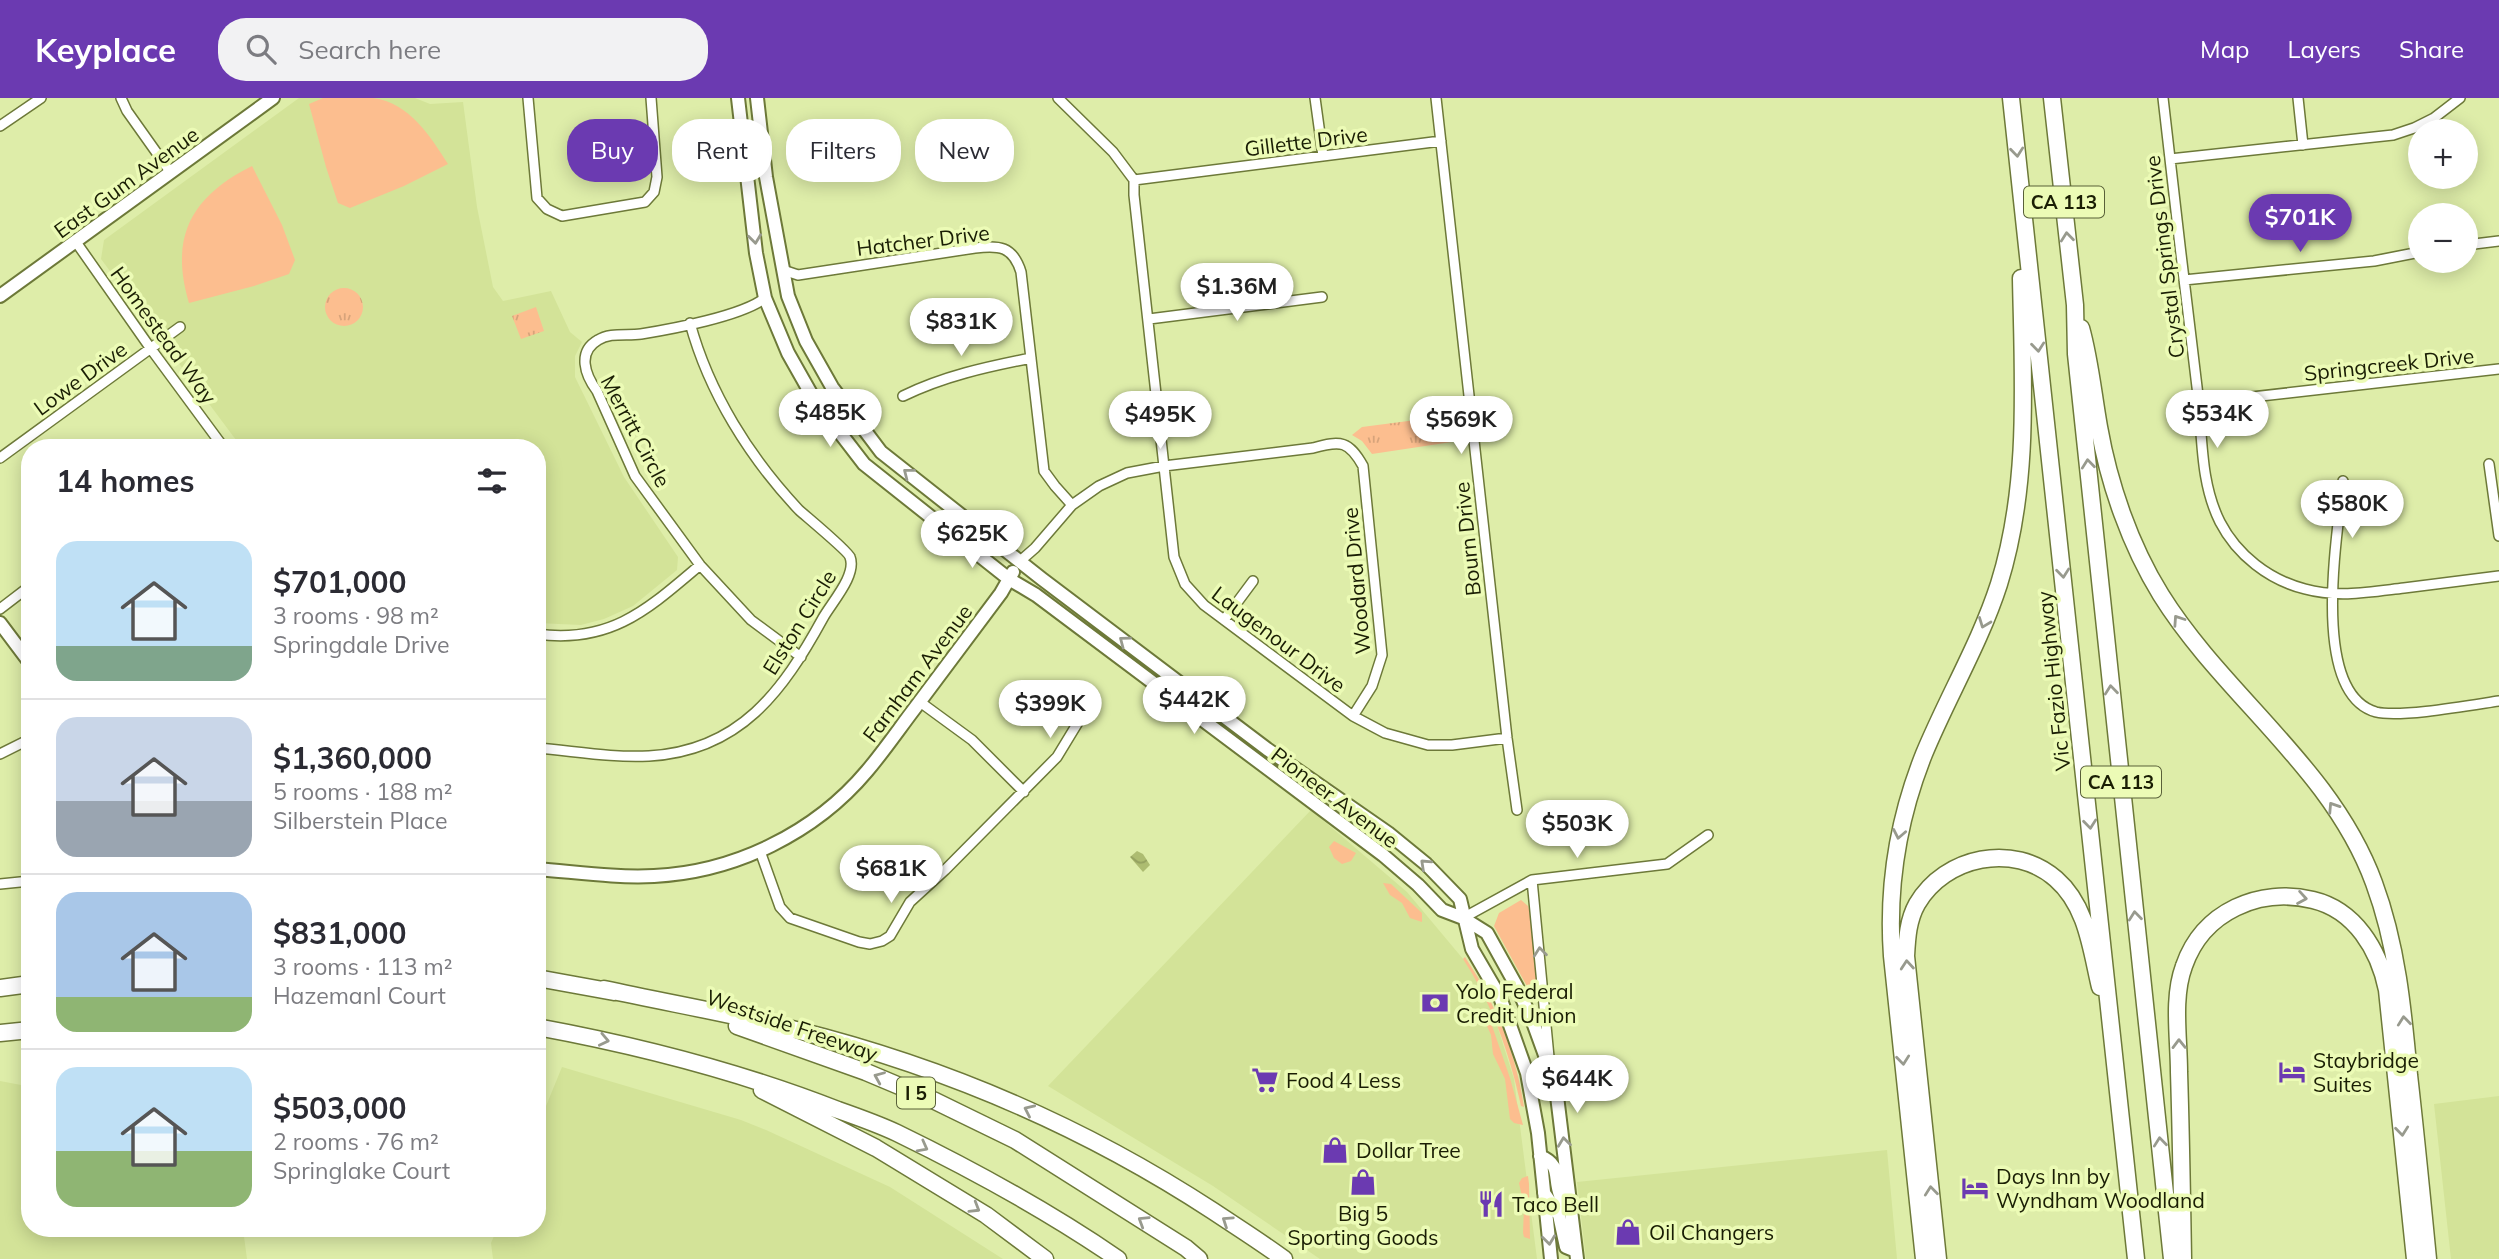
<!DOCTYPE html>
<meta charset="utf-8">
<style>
:root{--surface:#fff;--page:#f2f2f3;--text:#2b2b33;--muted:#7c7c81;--line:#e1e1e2;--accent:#6b3ab1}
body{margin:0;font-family:Mulish,sans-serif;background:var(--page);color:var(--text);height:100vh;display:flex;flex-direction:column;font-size:26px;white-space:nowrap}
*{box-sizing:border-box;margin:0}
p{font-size:23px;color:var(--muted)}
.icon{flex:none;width:38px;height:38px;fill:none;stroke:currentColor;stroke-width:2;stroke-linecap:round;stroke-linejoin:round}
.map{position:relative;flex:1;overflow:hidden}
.panel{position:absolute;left:21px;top:341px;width:525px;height:798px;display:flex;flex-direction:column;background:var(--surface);border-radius:28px;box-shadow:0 4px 18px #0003}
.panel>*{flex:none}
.banner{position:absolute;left:567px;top:21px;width:665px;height:63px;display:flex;gap:14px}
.controls{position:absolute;left:2408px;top:21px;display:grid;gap:14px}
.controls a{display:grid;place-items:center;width:70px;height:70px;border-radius:50%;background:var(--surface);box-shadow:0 4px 18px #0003;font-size:35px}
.price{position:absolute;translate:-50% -60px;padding:0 16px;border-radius:24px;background:#fff;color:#222;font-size:23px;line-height:46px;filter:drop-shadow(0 2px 4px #0008)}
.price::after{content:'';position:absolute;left:50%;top:42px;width:21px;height:16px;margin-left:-10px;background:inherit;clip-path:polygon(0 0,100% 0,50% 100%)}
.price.active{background:var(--accent);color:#fff}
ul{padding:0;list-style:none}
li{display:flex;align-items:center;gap:21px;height:175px;padding:0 35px}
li+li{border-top:2px solid var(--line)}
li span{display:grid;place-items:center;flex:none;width:196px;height:140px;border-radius:21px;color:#555}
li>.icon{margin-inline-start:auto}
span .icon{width:84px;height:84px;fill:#fffc;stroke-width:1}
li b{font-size:30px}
h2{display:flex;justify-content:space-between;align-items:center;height:84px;padding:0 35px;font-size:30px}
.tag{padding:0 24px;border-radius:28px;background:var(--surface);box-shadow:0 4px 18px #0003;font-size:24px;line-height:63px}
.tag.active{background:var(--accent);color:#fff}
header{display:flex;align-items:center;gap:42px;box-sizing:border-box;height:98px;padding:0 35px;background:var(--accent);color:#fff}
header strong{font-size:33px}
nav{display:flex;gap:38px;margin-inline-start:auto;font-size:24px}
.search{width:490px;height:63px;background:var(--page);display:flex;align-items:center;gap:18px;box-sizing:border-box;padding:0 24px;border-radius:28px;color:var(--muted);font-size:26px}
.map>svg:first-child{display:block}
.built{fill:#d3e398}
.grass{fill:#fcbe8f}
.park{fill:url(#park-tufts)}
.water{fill:url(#water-waves)}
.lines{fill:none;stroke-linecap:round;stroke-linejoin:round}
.street-casing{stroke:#6d7939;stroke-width:12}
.secondary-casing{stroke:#6d7939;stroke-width:16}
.highway-casing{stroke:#6d7939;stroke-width:19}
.street{stroke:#fff;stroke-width:9}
.secondary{stroke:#fff;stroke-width:12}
.highway{stroke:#fff;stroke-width:16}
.oneway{stroke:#989a8e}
.labels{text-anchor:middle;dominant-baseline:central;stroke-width:7;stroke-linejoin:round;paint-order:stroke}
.shield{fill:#ecfbb6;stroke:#596039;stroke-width:2}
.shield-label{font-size:19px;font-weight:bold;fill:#1a1e04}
.street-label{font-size:21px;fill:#1a1e04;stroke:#ecfbb6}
.poi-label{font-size:21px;fill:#1a1e04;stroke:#ecfbb6;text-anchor:start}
</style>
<header>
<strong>Keyplace</strong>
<div class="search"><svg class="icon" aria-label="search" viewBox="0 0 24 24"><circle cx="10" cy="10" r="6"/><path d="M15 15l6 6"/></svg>Search here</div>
<nav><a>Map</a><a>Layers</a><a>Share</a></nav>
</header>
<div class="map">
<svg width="2499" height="1161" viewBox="0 0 2499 1161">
<defs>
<pattern id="park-tufts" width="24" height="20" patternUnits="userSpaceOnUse" patternTransform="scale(1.75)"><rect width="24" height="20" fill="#fcbe8f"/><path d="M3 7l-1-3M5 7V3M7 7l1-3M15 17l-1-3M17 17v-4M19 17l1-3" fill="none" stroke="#d7a37a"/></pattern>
<pattern id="water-waves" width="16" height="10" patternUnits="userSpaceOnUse" patternTransform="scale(1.75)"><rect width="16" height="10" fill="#adbc71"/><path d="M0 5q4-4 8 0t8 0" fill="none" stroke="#94a160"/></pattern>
</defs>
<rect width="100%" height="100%" fill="#deeda9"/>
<path class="built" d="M299,0H415L430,6L463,4L477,109L493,189L503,203L551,193L570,234L582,244L575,258V279L624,379L678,459L677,472L633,508L604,521L581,527L537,525V350H242L101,161L104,142Z
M1311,712L1407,794L1484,886L1514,981L1537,1161H1320L1213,1088L1048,988Z
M562,969L741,1022L766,1032L890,1089L1003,1161H493L491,1145L497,1131L537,1130V1030Z
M0,983L21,987L30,986V1130L243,1131L247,1161H0Z
M2499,998V1161H2451L2434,1006Z
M1887,1052L1897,1161H1586L1577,1084Z"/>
<path class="grass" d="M323,0C339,0 357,0 373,0C410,5 430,38 448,66L404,88L350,110L338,105L326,69L309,6Z
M252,68L282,127L295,162L289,176L254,188L189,205C169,138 192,98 252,68Z
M1334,743L1356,755L1351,763L1342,766L1334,760L1329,749Z
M1383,785L1391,786L1422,815V824L1410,820L1402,805L1390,797Z
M1521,802L1528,808L1530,816L1539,896L1534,901L1494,828L1499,815Z
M1465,859C1495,904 1516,955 1524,1009L1521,1008C1510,957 1492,905 1463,861Z
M1488,916L1510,980L1523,1027L1514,1025L1510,1021L1505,981L1493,956L1491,937L1483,919Z
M1528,1078L1529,1086L1530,1141L1524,1139L1523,1135L1524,1108L1519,1085L1522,1080Z"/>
<path class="park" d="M325 209a19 19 0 1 1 38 0a19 19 0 1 1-38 0Z
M536,209L544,233L521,241L512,218Z
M1462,316L1465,342L1372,356L1362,343L1352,337L1362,329Z"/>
<path class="water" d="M1137,753L1143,756L1150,767L1143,774L1130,759Z"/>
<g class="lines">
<defs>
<path id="street" d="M121,0L127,13L171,75
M528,0L537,100L547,111L562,118L645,104L654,94L657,79L651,0
M1058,0L1113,54L1134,82
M1315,0L1323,58
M1436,0L1507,640L1517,712
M2163,0C2174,96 2185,193 2197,289C2203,335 2199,382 2220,424C2237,457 2269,482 2305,491C2338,500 2370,494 2404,490C2436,486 2467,482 2499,478
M2298,0L2303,47
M0,28L41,0
M2170,61L2393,37L2414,30L2434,20L2460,0
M1134,82V97L1174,459L1185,486L1204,507L1353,618L1385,635L1428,647H1452L1507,640
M1134,82L1441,43
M76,144L151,251L224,350
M2466,147L2499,143
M783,172L798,177L975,150C999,147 1013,148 1021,174L1044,373L1055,388L1072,407
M2184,182L2374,163L2420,154
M765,200C742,218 672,231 641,236C627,238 610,234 598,242C577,254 585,277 597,293L635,378L700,467L751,522L801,559
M1149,221L1322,199
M903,298C944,278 986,269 1031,260
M2199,305L2499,271
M0,360L180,229
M2489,366L2499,438
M2343,383C2338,434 2309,595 2376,614C2400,620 2472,607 2499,603
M1019,464L1035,450L1072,407L1099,388L1127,375L1164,368L1313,350C1341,342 1349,343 1363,368L1382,557L1372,588L1353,618
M0,511L30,488
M1224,522L1253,483
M537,536C611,546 648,511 700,467
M920,604L972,642L1024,694
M537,650C574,653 612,660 649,658C740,653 783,593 823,520C832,504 857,477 850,459C848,453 808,420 799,412C750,360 709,295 690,225
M0,656L30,641
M760,753L780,809L790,820L859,844L870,846L882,843L890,838L910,804L945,772L1057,659L1091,603
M1532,782L1549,959
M0,786L30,783
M1463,820L1532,782L1667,766L1708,737"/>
<path id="secondary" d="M738,0L756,155L765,200L788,255L814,301L864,366L1009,481L1036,497L1383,757L1418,787L1442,812L1463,820L1487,835L1517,889L1534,927L1550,971L1557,998L1577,1161
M757,0L766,79L788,198L806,243L832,289L881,354L1042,481L1267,651L1388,735L1426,766L1460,801L1472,851L1500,899L1527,975L1538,1035L1551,1161
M0,198L273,0
M0,525L30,565
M537,771C576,774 615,780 654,778C735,774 815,735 867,673C884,653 899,631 915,610C944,571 973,533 1001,495L1013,474
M1540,1058C1562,1067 1553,1079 1560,1097C1562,1103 1567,1107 1571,1111
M1544,1095L1559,1117L1566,1149L1576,1153"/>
<path id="highway" d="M2011,0L2136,1161
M2052,0L2075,207L2076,256L2172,1161
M2081,230C2090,262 2093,295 2099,329C2109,386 2130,447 2161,497C2224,598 2332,670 2374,785C2397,847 2403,911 2409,977C2416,1038 2422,1100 2428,1161
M537,880L614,894
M0,890L30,886
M604,891C668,905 733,916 796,932C945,969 1086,1030 1213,1113C1237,1129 1261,1144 1284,1161
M737,928L866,974L935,1003L1015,1042L1186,1150L1199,1161
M537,929C640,948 741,974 838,1012C858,1019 878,1026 897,1035C973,1072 1048,1113 1118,1161
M0,935L30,932
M762,992L876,1050L986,1117L1045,1161
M1924,1161L1892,858C1887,787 1898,721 1924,656C1948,598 1980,545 1999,486C2030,387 2023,283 2021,180
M1938,1161L1906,858C1907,840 1908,822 1917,806C1945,758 2014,744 2056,781C2087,808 2091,851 2100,889
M2183,1161C2182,1099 2181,1036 2179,974C2179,940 2172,900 2184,868C2203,813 2260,789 2313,802C2355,812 2379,852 2387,892L2415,1161"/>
</defs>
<use href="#street" class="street-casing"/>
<use href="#secondary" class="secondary-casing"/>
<use href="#highway" class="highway-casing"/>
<use href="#street" class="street"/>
<use href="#secondary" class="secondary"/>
<use href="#highway" class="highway"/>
</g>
<defs><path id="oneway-chevron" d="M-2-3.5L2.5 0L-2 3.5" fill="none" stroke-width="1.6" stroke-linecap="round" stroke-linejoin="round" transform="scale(1.75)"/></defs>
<g class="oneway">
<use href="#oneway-chevron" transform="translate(2017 54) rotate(84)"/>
<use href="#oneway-chevron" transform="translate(2067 139) rotate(-96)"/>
<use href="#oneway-chevron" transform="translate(755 141) rotate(83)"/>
<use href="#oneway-chevron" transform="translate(2038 249) rotate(84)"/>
<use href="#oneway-chevron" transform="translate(2088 366) rotate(-96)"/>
<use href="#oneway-chevron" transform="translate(908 375) rotate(-142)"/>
<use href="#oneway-chevron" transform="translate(2063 475) rotate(84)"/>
<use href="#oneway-chevron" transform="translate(2178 522) rotate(-124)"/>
<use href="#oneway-chevron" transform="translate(1984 525) rotate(111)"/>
<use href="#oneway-chevron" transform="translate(1124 543) rotate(-143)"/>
<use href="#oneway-chevron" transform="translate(2111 592) rotate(-96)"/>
<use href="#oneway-chevron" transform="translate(2333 709) rotate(-123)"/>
<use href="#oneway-chevron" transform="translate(2090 726) rotate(84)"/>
<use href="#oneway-chevron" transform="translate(1899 736) rotate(101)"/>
<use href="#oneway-chevron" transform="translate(1425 766) rotate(-137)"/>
<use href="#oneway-chevron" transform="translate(2302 800) rotate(10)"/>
<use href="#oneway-chevron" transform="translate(2135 818) rotate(-96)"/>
<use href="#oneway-chevron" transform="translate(1540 854) rotate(-96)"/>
<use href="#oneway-chevron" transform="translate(1907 867) rotate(-95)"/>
<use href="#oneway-chevron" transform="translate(2404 923) rotate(-96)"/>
<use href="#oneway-chevron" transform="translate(604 942) rotate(12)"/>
<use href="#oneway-chevron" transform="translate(2179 946) rotate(-91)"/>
<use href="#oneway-chevron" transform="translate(1903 962) rotate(84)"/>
<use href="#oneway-chevron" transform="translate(879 979) rotate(-157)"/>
<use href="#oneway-chevron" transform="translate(1029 1012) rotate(-155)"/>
<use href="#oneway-chevron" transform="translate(2402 1033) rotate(84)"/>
<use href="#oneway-chevron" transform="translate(1564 1044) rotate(-97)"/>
<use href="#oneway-chevron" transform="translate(2160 1044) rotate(-96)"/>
<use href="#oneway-chevron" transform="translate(923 1049) rotate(28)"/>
<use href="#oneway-chevron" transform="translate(1931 1093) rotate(-96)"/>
<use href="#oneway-chevron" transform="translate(975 1110) rotate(31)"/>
<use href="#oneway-chevron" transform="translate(1143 1123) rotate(-148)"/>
<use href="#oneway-chevron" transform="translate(1227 1123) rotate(-146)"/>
<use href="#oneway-chevron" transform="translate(1549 1142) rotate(83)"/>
</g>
<defs>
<symbol id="bank-bare" viewBox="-9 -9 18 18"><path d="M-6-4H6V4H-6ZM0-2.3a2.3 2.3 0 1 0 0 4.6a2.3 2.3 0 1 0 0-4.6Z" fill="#6b3ab1" stroke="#ecfbb6" stroke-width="2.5" paint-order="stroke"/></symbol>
<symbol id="hotel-bare" viewBox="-9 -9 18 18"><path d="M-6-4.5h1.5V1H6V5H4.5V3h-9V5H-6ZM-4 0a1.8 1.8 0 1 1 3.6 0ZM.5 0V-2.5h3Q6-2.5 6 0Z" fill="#6b3ab1" stroke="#ecfbb6" stroke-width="2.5" paint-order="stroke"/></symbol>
<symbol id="supermarket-bare" viewBox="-9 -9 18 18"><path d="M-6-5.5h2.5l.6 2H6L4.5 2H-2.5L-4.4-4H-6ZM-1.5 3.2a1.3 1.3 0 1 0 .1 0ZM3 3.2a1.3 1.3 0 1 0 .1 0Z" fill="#6b3ab1" stroke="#ecfbb6" stroke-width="2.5" paint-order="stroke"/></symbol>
<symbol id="shop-bare" viewBox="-9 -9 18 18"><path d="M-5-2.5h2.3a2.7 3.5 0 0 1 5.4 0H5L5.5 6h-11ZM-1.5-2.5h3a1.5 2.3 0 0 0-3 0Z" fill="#6b3ab1" stroke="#ecfbb6" stroke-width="2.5" paint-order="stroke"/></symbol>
<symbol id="restaurant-bare" viewBox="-9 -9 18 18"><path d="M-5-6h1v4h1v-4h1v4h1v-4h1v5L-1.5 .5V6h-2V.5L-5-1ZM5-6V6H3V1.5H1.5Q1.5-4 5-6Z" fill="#6b3ab1" stroke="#ecfbb6" stroke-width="2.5" paint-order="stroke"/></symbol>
</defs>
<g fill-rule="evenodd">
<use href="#bank-bare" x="1416" y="886" width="38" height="38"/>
<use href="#hotel-bare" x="2273" y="955" width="38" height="38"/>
<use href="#supermarket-bare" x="1246" y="963" width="38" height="38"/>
<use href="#shop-bare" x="1316" y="1033" width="38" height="38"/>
<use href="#shop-bare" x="1344" y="1065" width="38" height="38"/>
<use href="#hotel-bare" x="1956" y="1071" width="38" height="38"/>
<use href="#restaurant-bare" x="1472" y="1087" width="38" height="38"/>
<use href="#shop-bare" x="1609" y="1115" width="38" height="38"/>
</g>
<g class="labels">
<g class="shield">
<rect x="2024" y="88.5" width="80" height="31" rx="5"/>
<rect x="2081" y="668.5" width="80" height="31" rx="5"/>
<rect x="897" y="979.5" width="38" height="31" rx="5"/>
</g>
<g class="shield-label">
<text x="2064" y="104">CA 113</text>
<text x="2121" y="684">CA 113</text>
<text x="916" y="995">I 5</text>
</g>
<g class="street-label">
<text transform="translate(1306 43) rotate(-7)">Gillette Drive</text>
<text transform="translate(126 84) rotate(-36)">East Gum Avenue</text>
<text transform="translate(923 142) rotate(-7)">Hatcher Drive</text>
<text transform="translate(2164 159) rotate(-97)">Crystal Springs Drive</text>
<text transform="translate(164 237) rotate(54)">Homestead Way</text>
<text transform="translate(2389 266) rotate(-6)">Springcreek Drive</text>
<text transform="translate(80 280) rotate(-36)">Lowe Drive</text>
<text transform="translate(636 333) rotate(62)">Merritt Circle</text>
<text transform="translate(1467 441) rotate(-96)">Bourn Drive</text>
<text transform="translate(1356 483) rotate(-95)">Woodard Drive</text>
<text transform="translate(799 524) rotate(-58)">Elston Circle</text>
<text transform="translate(1279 541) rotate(37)">Laugenour Drive</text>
<text transform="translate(917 575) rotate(-53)">Farnham Avenue</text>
<text transform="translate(2053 583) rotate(-96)">Vic Fazio Highway</text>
<text transform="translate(1335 699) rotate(37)">Pioneer Avenue</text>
<text transform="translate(792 927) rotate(19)">Westside Freeway</text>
</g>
<g class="poi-label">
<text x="1456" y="893">Yolo Federal<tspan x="1456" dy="24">Credit Union</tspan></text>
<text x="2313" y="962">Staybridge<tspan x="2313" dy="24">Suites</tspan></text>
<text x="1286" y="982">Food 4 Less</text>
<text x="1356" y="1052">Dollar Tree</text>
<text x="1996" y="1078">Days Inn by<tspan x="1996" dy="24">Wyndham Woodland</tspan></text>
<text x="1512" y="1106">Taco Bell</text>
<text x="1363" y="1115" text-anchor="middle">Big 5<tspan x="1363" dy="24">Sporting Goods</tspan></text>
<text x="1649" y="1134">Oil Changers</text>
</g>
</g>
</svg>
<div class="controls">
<a>+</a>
<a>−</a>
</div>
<b class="price active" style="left:2300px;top:156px">$701K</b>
<b class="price" style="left:1237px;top:225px">$1.36M</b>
<b class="price" style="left:961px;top:260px">$831K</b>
<b class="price" style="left:830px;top:351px">$485K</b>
<b class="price" style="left:2217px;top:352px">$534K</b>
<b class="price" style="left:1160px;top:353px">$495K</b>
<b class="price" style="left:1461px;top:358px">$569K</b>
<b class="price" style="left:2352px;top:442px">$580K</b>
<b class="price" style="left:972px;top:472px">$625K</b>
<b class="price" style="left:1194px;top:638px">$442K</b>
<b class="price" style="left:1050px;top:642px">$399K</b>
<b class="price" style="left:1577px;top:762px">$503K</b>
<b class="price" style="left:891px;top:807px">$681K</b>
<b class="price" style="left:1577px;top:1017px">$644K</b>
<div class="banner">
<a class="tag active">Buy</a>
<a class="tag">Rent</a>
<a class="tag">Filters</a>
<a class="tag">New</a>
</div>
<section class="panel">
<h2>14 homes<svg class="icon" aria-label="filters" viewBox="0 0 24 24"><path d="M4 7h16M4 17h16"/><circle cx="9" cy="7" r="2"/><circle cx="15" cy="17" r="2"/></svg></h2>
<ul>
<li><span style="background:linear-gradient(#bfe0f5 75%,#7fa58c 0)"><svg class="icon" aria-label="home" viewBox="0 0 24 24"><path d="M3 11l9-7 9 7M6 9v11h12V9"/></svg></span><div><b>$701,000</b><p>3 rooms · 98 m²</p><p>Springdale Drive</p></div></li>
<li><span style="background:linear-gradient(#c9d6e8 60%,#9aa5b1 0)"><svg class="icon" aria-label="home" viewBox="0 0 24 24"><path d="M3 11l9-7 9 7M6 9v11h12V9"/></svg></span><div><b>$1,360,000</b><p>5 rooms · 188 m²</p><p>Silberstein Place</p></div></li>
<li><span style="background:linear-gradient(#a9c7e8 75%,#8fb573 0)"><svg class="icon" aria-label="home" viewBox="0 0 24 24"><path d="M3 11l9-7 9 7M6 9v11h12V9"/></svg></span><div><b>$831,000</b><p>3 rooms · 113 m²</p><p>Hazemanl Court</p></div></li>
<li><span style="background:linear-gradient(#bfe0f5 60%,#8fb573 0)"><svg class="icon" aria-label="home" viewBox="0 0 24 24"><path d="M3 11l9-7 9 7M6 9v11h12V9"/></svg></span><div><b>$503,000</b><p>2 rooms · 76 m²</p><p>Springlake Court</p></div></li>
</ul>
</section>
</div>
